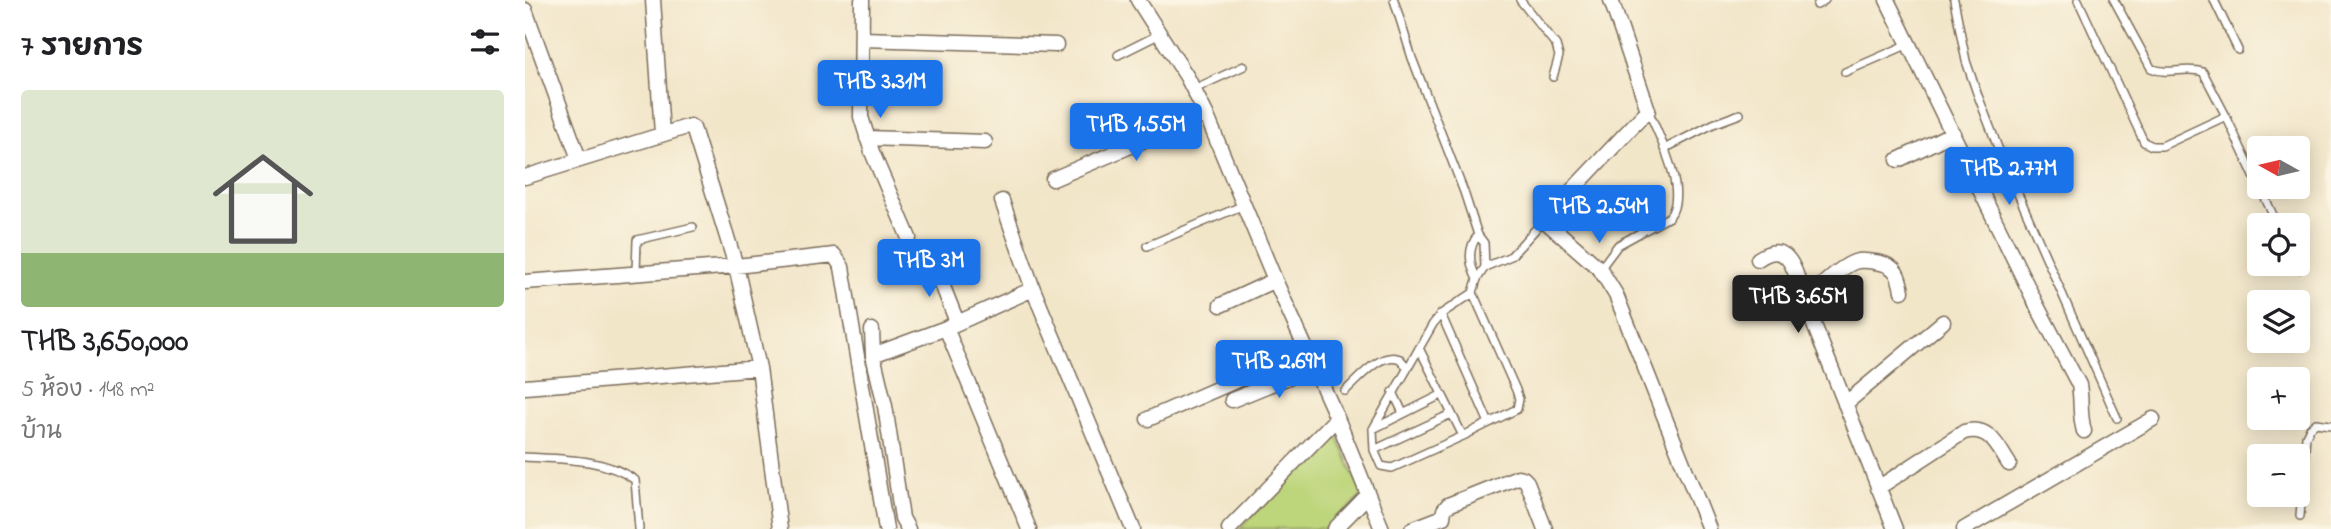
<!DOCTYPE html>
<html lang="th">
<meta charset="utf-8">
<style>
:root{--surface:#fff;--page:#f2f2f2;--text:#202124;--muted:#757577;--line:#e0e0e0;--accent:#1a73e8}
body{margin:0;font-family:"Indie Flower","Playpen Sans Thai",sans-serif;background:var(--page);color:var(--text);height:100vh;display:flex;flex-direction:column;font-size:26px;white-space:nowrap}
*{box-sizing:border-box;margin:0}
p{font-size:23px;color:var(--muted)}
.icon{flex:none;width:38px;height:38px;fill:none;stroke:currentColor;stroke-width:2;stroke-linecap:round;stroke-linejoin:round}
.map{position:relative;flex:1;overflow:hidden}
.drawer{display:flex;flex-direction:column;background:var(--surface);width:525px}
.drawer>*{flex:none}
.needle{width:46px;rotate:278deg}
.controls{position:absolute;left:1722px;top:136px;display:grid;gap:14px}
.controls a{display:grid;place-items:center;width:63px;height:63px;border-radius:7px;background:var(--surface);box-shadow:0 4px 18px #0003;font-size:35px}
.price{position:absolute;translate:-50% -60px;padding:0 16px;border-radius:7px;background:var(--accent);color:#fff;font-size:23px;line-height:46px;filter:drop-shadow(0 2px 4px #0008)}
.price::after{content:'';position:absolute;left:50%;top:42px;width:21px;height:16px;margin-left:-10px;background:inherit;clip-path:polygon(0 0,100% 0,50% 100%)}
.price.selected{background:#222;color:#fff}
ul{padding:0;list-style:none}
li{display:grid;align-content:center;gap:14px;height:371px;padding:0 21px}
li+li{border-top:2px solid var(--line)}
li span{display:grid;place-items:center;height:217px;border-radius:7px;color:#555}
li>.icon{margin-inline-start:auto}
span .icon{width:126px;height:126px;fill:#fffc;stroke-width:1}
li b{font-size:30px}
h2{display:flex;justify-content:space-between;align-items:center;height:84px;padding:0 21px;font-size:30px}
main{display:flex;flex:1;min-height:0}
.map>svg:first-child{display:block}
.green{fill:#bdd67b;stroke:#7c804c;stroke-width:2}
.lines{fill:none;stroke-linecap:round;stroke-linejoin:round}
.lane-casing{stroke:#7b6c5a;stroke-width:10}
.street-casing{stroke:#7b6c5a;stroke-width:17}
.lane{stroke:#fff;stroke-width:7}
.street{stroke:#fff;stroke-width:14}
</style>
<main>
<section class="drawer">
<h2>7 รายการ<svg class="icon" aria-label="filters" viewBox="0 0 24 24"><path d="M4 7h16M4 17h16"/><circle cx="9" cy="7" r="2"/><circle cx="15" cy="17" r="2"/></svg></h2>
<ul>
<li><span style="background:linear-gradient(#dfe7d0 75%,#8fb573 0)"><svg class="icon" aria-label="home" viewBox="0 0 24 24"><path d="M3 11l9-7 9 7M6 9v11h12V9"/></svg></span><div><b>THB 3,650,000</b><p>5 ห้อง · 148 m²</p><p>บ้าน</p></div></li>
</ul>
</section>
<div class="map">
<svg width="1806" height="529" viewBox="0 0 1806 529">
<rect width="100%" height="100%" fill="#fcf5e5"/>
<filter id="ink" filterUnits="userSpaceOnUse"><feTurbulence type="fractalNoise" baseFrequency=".0143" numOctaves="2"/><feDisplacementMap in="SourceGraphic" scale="14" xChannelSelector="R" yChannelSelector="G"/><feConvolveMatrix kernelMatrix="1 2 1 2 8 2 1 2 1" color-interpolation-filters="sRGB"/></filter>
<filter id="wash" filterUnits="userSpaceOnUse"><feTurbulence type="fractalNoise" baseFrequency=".00686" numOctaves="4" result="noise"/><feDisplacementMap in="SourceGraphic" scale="28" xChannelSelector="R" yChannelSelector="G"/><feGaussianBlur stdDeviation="1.57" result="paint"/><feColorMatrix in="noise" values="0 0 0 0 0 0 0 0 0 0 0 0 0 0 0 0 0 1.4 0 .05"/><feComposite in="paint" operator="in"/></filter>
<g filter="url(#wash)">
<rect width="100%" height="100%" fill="#f2e6c9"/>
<path class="green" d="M810,430L838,495L805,529H714Z"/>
</g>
<g filter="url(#ink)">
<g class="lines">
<defs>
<path id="lane" d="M869,0L887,58L939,192L953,235L959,243L960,267L952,279L948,293L916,314L908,324L848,429L849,450L856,466L867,468L938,436
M995,0L1031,45L1034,56L1028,77
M1429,0L1441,61L1452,93L1475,153L1592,418
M1553,0L1619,142L1627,146H1637L1701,116L1734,187
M1589,0L1626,68C1643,76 1660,66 1678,72L1701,116
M1689,0L1713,50
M1292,5L1300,0
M593,55L635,34
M1320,72L1384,44
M669,89L719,66
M1139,149L1188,124L1215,114
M1735,187L1753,226
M622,246L719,205
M1772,264L1774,269
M960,267L986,256L1019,220
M1075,269L1093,245L1144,217C1164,193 1134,136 1123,110
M111,273L112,240L168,227
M952,279C944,264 942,249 953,235
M916,314L964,423
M894,348L938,436L992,409L994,399L991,390L948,293
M820,391C834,379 855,351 875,359L882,367
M868,392L878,413
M848,429L916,395
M849,450L926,414
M0,457C36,459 80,458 110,480L114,529
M1775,516L1781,436L1785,428L1791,423L1806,425"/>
<path id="street" d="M128,0L137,134
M337,0L336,117L347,152L384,238
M613,0L662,77L681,114L750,280L812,418L857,529
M1086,0L1123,110L1019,220L1075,269L1091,295L1184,529
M1362,0L1512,306L1554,385C1557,401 1554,414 1559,431
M0,10L54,159
M338,39L531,45
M342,138L460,142
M1373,160L1428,133
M0,177L165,126L168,128L211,266L234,368L255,529
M528,179L681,114
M477,201L508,289L608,529
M1233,259C1267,236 1271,278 1280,302
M409,264L432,322
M0,282L211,266L309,255L317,267L361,529
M696,305L750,280
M421,328L504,529
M347,330L348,355L360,406L377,518L383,529
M348,355L421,328L508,289
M0,387L234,368
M707,400L788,367
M1320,404L1418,322
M623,419L781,350
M1353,488L1439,432C1464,425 1472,445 1484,464
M704,529L812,418
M810,529L843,495
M887,529L918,517L919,510L923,505L993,477L998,478L1002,482L1020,529
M1370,529L1280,302C1291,291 1317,264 1333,261C1341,260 1349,262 1356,263C1372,267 1374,276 1377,291
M1439,529L1628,419"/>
</defs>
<use href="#lane" class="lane-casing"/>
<use href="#street" class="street-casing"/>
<use href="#lane" class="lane"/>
<use href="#street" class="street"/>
</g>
</g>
</svg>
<div class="controls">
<a><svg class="needle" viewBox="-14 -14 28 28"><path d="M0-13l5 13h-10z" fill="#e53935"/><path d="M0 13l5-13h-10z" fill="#757577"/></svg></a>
<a><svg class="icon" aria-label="locate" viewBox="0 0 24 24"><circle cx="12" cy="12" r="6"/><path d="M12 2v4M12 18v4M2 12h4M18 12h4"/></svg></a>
<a><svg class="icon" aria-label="layers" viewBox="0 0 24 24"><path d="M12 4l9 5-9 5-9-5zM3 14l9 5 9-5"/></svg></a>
<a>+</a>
<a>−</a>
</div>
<b class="price" style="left:355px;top:120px">THB 3.31M</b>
<b class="price" style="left:611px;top:163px">THB 1.55M</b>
<b class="price" style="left:1484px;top:207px">THB 2.77M</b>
<b class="price" style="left:1074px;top:245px">THB 2.54M</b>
<b class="price" style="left:404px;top:299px">THB 3M</b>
<b class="price selected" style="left:1273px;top:335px">THB 3.65M</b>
<b class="price" style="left:754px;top:400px">THB 2.69M</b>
</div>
</main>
